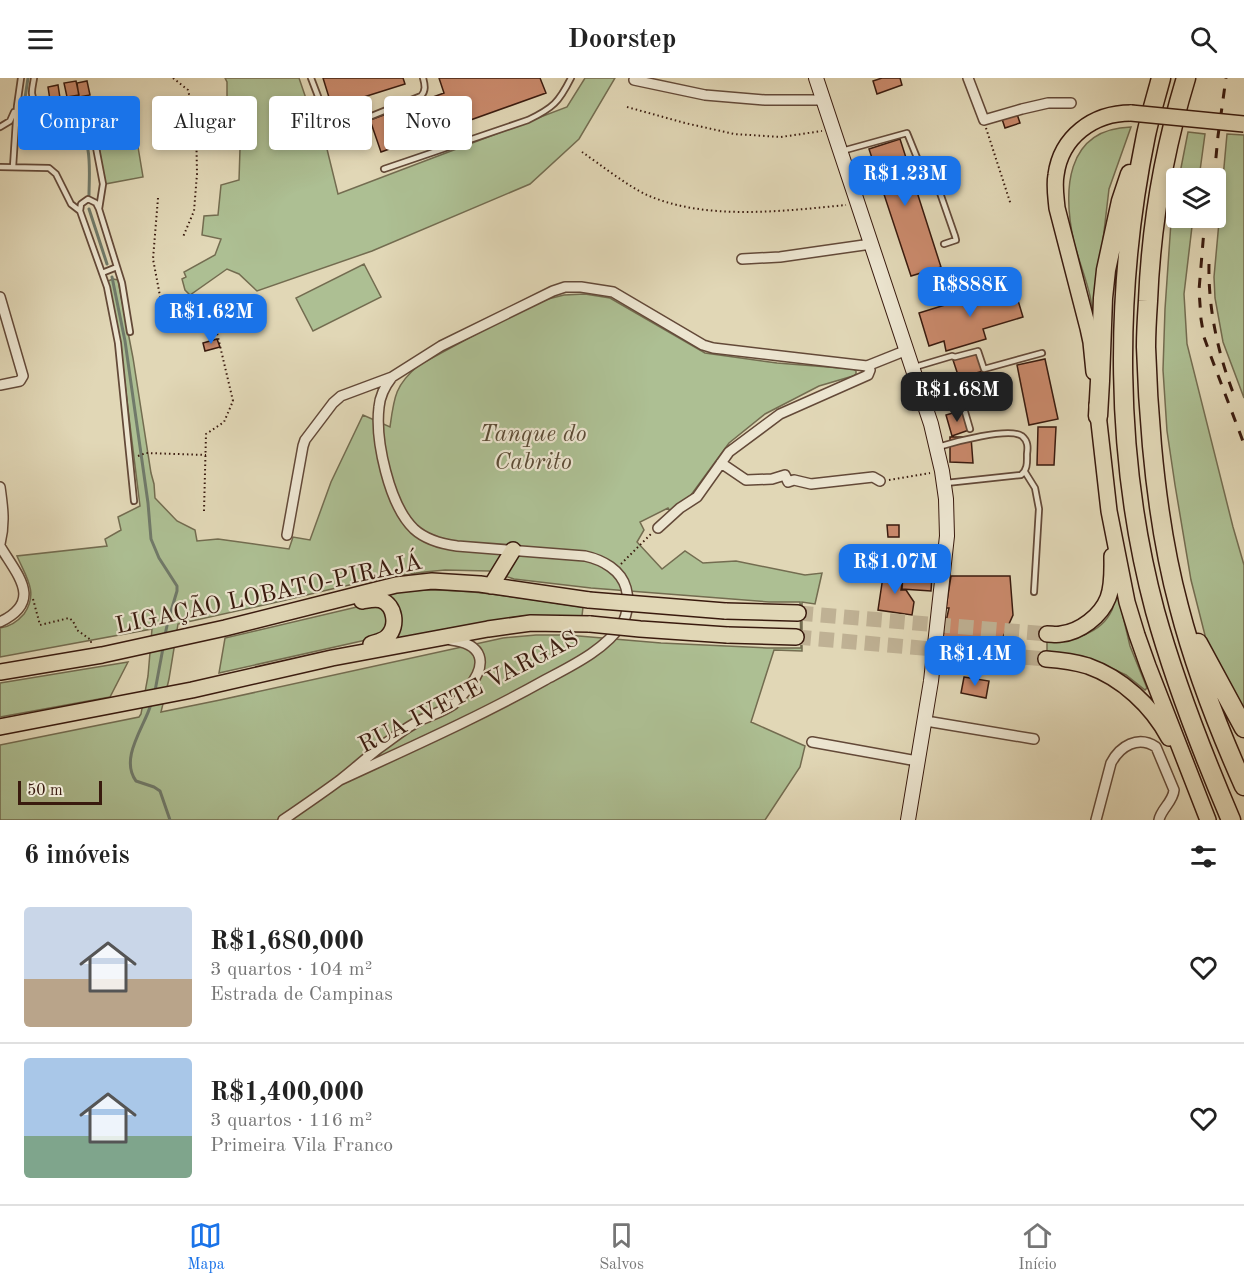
<!DOCTYPE html>
<html lang="pt">
<meta charset="utf-8">
<style>
:root{--surface:#fff;--page:#f6f6f6;--text:#222;--muted:#767676;--line:#e0e0e0;--accent:#1a73e8}
body{margin:0;font-family:"Old Standard TT",serif;background:var(--page);color:var(--text);height:100vh;display:flex;flex-direction:column;font-size:22px;white-space:nowrap}
*{box-sizing:border-box;margin:0}
p{font-size:20px;color:var(--muted)}
.icon{flex:none;width:33px;height:33px;fill:none;stroke:currentColor;stroke-width:2;stroke-linecap:round;stroke-linejoin:round}
.map{position:relative;height:742px;overflow:hidden}
.drawer{display:flex;flex-direction:column;background:var(--surface);flex:1}
.drawer>*{flex:none}
.banner{position:absolute;left:18px;top:18px;width:600px;height:54px;display:flex;gap:12px}
.tools{position:absolute;left:1166px;top:90px;display:grid;gap:12px}
.tools a{display:grid;place-items:center;width:60px;height:60px;border-radius:6px;background:var(--surface);box-shadow:0 3px 9px #0003;font-size:30px}
.scale{position:absolute;left:18px;bottom:15px;width:84px;box-sizing:border-box;padding-left:6px;border:3px solid #391a0e;border-top:0;font-size:16px;line-height:21px;white-space:nowrap;color:#391a0e;-webkit-text-stroke:4px #ece5d0;paint-order:stroke}
.price{position:absolute;translate:-50% -51px;padding:0 14px;border-radius:12px;background:var(--accent);color:#fff;font-size:20px;line-height:39px;filter:drop-shadow(0 2px 3px #0008)}
.price::after{content:'';position:absolute;left:50%;top:36px;width:18px;height:14px;margin-left:-9px;background:inherit;clip-path:polygon(0 0,100% 0,50% 100%)}
.price.active{background:#222;color:#fff}
ul{padding:0;list-style:none}
li{display:flex;align-items:center;gap:18px;height:150px;padding:0 24px}
li+li{border-top:2px solid var(--line)}
li span{display:grid;place-items:center;flex:none;width:168px;height:120px;border-radius:6px;color:#555}
li>.icon{margin-inline-start:auto}
span .icon{width:72px;height:72px;fill:#fffc;stroke-width:1}
li b{font-size:26px}
h2{display:flex;justify-content:space-between;align-items:center;height:72px;padding:0 24px;font-size:26px}
.chip{padding:0 21px;border-radius:6px;background:var(--surface);box-shadow:0 3px 9px #0003;font-size:21px;line-height:54px}
.chip.active{background:var(--accent);color:#fff}
header{display:flex;justify-content:space-between;align-items:center;height:78px;padding:0 24px;background:var(--surface);font-size:27px;font-weight:800}
.menu{display:flex;justify-content:space-around;align-items:center;height:84px;border-top:2px solid var(--line);background:var(--surface);font-size:16px;color:var(--muted)}
.menu a{display:grid;justify-items:center;gap:3px}
.menu .active{color:var(--accent)}
.map>svg:first-child{display:block}
.green{fill:#adbf93;stroke:#736c50;stroke-width:1.5;fill-rule:evenodd}
.lines{fill:none;stroke-linecap:round;stroke-linejoin:round}
.stream{stroke:#707a6a;stroke-width:3}
.building{fill:#c9896b;stroke:#391a0e;stroke-width:1.5}
.primary-tunnel{stroke:#bfb194;stroke-width:15;stroke-dasharray:15 8;stroke-linecap:butt}
.service-casing{stroke:#634938;stroke-width:8}
.minor-casing{stroke:#634938;stroke-width:12}
.secondary-casing{stroke:#391a0e;stroke-width:16}
.primary-casing{stroke:#391a0e;stroke-width:18}
.motorway-casing{stroke:#391a0e;stroke-width:21}
.path{stroke:#391a0e;stroke-width:2;stroke-dasharray:1.5 3;stroke-linecap:butt}
.service{stroke:#ece5d0;stroke-width:4.5}
.minor{stroke:#ece5d0;stroke-width:9}
.secondary{stroke:#ece5d0;stroke-width:14}
.primary{stroke:#e1d7b6;stroke-width:15}
.motorway{stroke:#e1d7b6;stroke-width:18}
.rail{stroke:#391a0e;stroke-width:3;stroke-dasharray:10 10;stroke-linecap:butt}
.primary-bridge-casing{stroke:#391a0e;stroke-width:18;stroke-linecap:butt}
.primary-bridge{stroke:#e1d7b6;stroke-width:15}
.labels{text-anchor:middle;dominant-baseline:central;stroke-width:4.5;stroke-linejoin:round;paint-order:stroke}
.park-label{font-size:24px;font-style:italic;fill:#5c4c36;stroke:#ece5d0}
.street-label{font-size:24px;fill:#391a0e;stroke:#ece5d0}
</style>
<header><svg class="icon" aria-label="menu" viewBox="0 0 24 24"><path d="M4 6h16M4 12h16M4 18h16"/></svg>Doorstep<svg class="icon" aria-label="search" viewBox="0 0 24 24"><circle cx="10" cy="10" r="6"/><path d="M15 15l6 6"/></svg></header>
<div class="map">
<svg width="1244" height="742" viewBox="0 0 1244 742">
<rect width="100%" height="100%" fill="#e1d7b6"/>
<filter id="stains"><feTurbulence type="fractalNoise" baseFrequency=".00333" numOctaves="4"/><feColorMatrix values="0 0 0 0 .2 0 0 0 0 .09 0 0 0 0 .02 0 0 0 .5 -.17"/></filter>
<radialGradient id="worn" r=".72"><stop offset=".6" stop-color="#630" stop-opacity="0"/><stop offset="1" stop-color="#630" stop-opacity=".3"/></radialGradient>
<path class="green" d="M225,0H299L313,41L326,67L338,116L567,29L585,0H615L579,61L530,106L372,173L257,213L239,196L227,191L190,217L185,212L182,201L186,199L184,194L215,177L221,161L202,157L204,138L218,137L221,107L239,102L240,71H227V4Z
M133,39L143,99L105,106L95,45Z
M1131,49L1109,111L1099,196L1096,250C1094,239 1092,228 1090,218C1086,200 1079,183 1074,165C1063,114 1064,51 1131,49Z
M1188,54L1205,56L1199,100H1179Z
M1227,56L1244,57V320L1223,264L1215,220L1214,199Z
M1176,119V140H1193L1184,216L1187,266L1233,449L1244,487V635L1211,581L1191,502L1175,407L1167,353L1163,292L1165,231L1171,144Z
M364,186L381,219L313,253L296,220Z
M113,201L118,202L133,280L151,395L154,406L155,420L177,443L195,452L197,463L218,461L289,471L293,459L310,462L331,404L363,337L390,349C394,319 395,307 419,287L511,237L548,221L564,217L585,216L610,220L705,275L777,285L853,291L856,293V296L853,298L819,308L765,336L729,365L691,417L670,433L668,430L640,444L644,452L637,464L662,491L685,473L703,485L736,483L805,497L822,495L815,526L802,524V573L774,572L751,644L805,668L800,689L765,742H0V667L139,639L141,636L148,598L152,551L0,579V550C9,549 18,543 24,536C39,515 26,499 17,478L107,468L105,461L121,452L118,439L140,428L120,266L108,203ZM445,492L489,493L514,501L591,510L769,524H800L801,570H767L661,565L567,557H536L503,560L220,622L161,634L169,601L178,546C214,538 250,530 286,522C339,509 391,496 445,492Z
M429,512C481,512 532,522 583,529L582,538H524L503,541L396,562C406,540 403,534 385,517L403,513Z
M1117,513L1130,568L1147,610L1145,612L1126,597L1089,580L1047,573V564C1072,561 1100,558 1112,532C1114,527 1115,519 1117,513Z
M361,528C366,528 372,527 377,528C388,530 388,545 385,554L366,562L219,595L225,560Z
M128,584L110,619L0,639V605Z"/>
<g class="lines">
<path class="stream" d="M28,0L25,20L28,27C42,35 58,38 72,45C94,57 89,96 89,117
M89,131L107,186
M112,199L125,263L148,425L151,461L159,480L177,508V513L168,543L165,557
M155,613L163,570
M151,626C145,648 119,680 136,703L154,709L160,713L170,742"/>
</g>
<path class="building" d="M323,0H403L405,6L332,29Z
M439,0H540L546,15L381,74L370,42L444,15Z
M882,0H900L902,7L877,16L873,3Z
M76,3L79,17L67,19L64,5Z
M87,3L90,17L79,19L77,5Z
M58,7L60,20L50,22L48,9Z
M1017,36L1020,45L1005,50L1002,41Z
M900,61L941,189L911,198L869,71Z
M1013,206L1023,239L983,251L986,261L946,273L944,263L929,268L919,235Z
M217,261L220,269L205,273L203,265Z
M977,274L983,293L959,300L953,282Z
M1045,281L1058,341L1029,347L1017,287Z
M963,332L969,352L952,358L946,337Z
M1038,349H1056L1054,387H1037Z
M950,359H971L973,385L950,384Z
M887,447H899V459H888Z
M884,492L904,495L901,512H906L914,524L912,537L878,532Z
M903,497L932,499L931,513L902,511Z
M951,498H1010L1013,537L988,592L937,585L949,530H946Z
M964,599L989,603L986,620L961,615Z"/>
<g class="lines">
<path class="primary-tunnel" d="M798,535L1047,556
M796,559L1046,581"/>
<defs>
<path id="service" d="M34,0C33,8 29,18 36,24L82,41L88,48L94,59L103,106L99,131L122,205L130,254
M311,0L329,47L332,51L337,52L421,18C426,13 425,7 423,0
M0,49L10,43L14,34
M842,73L907,55L922,92L931,89L955,158L956,162L944,166
M0,89L49,90L56,96L71,126L80,133L107,209L118,265L134,423
M13,89L17,28L21,0
M384,91L528,42C553,30 559,24 571,0
M80,133L81,126L88,121L96,125L99,131
M102,195L117,189
M915,289L952,278L955,279L978,273L984,291L1042,275
M923,314L956,303L970,351
M938,369C954,364 1009,349 1022,358C1028,363 1028,369 1027,376C1027,384 1028,391 1021,397L946,405
M1025,394L1035,410L1039,431L1034,514"/>
<path id="minor" d="M968,0L984,42L1022,31L1048,25H1071
M634,2L705,17L765,22H824
M742,181L780,179L871,166
M0,219L23,298L20,303L0,307
M721,385L746,402L772,401L785,397L788,404L794,402L811,406L873,399L880,403
M0,409C3,430 5,446 0,466
M658,450L680,430L697,419L729,374L780,336L868,297L870,292L867,288
M287,457L303,368L305,362L333,325L341,318L392,299L441,268L553,213L565,209H581L613,214L703,267L713,270L867,288L907,272
M0,468C17,497 44,523 0,544
M926,643L1034,661
M812,664L917,683
M340,702C409,670 479,639 545,602C571,588 605,572 622,546C628,536 629,521 626,510C621,492 603,482 585,478L457,468C442,466 426,462 414,451C389,427 375,362 379,329C380,317 385,308 392,299
M283,742C302,729 321,716 340,702C353,692 365,681 379,670C392,661 406,649 421,642C432,637 444,633 454,626C460,621 464,615 469,609C488,585 483,566 451,562
M1096,742L1111,685C1120,668 1138,657 1156,669L1174,712C1173,724 1161,731 1159,742"/>
<path id="secondary" d="M816,0L931,346L942,393L946,421L947,458L931,603L908,742"/>
<path id="primary" d="M1094,294L1091,264L1088,250L1057,130C1056,119 1054,108 1056,97C1061,59 1093,35 1131,35
M1097,327L1109,433L1127,524L1137,557L1148,588L1208,742
M491,508L513,472
M362,523C368,522 375,520 381,522C395,527 398,548 388,558C384,563 377,564 371,566
M725,533L798,535
M1047,556C1052,556 1057,557 1061,556C1080,554 1101,538 1108,520C1113,507 1112,492 1112,478
M727,557L796,559
M1046,581C1060,582 1075,584 1088,588C1122,600 1152,628 1169,660
M0,594L102,577L225,550L396,507L432,503L480,506L589,522
M0,649L192,612L332,580L488,551L531,545L590,546"/>
<path id="motorway" d="M1161,0C1156,19 1150,38 1146,57C1114,213 1114,379 1155,533C1175,605 1202,674 1231,742
M1186,0C1164,72 1151,148 1148,223C1147,238 1146,254 1146,269C1147,302 1149,335 1152,368C1157,423 1165,477 1179,529C1195,591 1218,650 1244,708
M1098,338L1100,303L1103,220L1106,192L1121,123L1130,96
M1198,565L1244,650"/>
</defs>
<use href="#service" class="service-casing"/>
<use href="#minor" class="minor-casing"/>
<use href="#secondary" class="secondary-casing"/>
<use href="#primary" class="primary-casing"/>
<use href="#motorway" class="motorway-casing"/>
<path class="path" d="M173,0L188,12L196,45L197,96L194,133L183,159
M627,29L685,45L734,56L781,59L822,53
M986,50L1011,127
M582,74C601,87 626,107 647,117C706,143 784,133 846,127
M158,120L153,181L163,234L215,235
M138,378L146,375L206,377
M889,402L930,395
M204,433L206,356L224,344L233,323L217,255
M621,486L651,456
M33,521L40,547L69,540L73,543L77,552L91,562V567"/>
<use href="#service" class="service"/>
<use href="#minor" class="minor"/>
<use href="#secondary" class="secondary"/>
<use href="#primary" class="primary"/>
<use href="#motorway" class="motorway"/>
<path class="rail" d="M1214,100L1218,58L1226,0
M1205,140L1199,212L1201,241L1204,259L1210,276L1244,366
M1209,186C1208,230 1218,276 1234,317"/>
<defs>
<path id="primary-bridge" d="M1131,35L1244,46
M589,522L725,533
M590,546L640,551L727,557"/>
</defs>
<use href="#primary-bridge" class="primary-bridge-casing"/>
<use href="#primary-bridge" class="primary-bridge"/>
</g>
<g class="labels">
<g class="park-label">
<text x="533" y="357">Tanque do<tspan x="533" dy="28">Cabrito</tspan></text>
</g>
<g class="street-label">
<text transform="translate(269 517) rotate(-12)">LIGAÇÃO LOBATO-PIRAJÁ</text>
<text transform="translate(469 615) rotate(-27)">RUA IVETE VARGAS</text>
</g>
</g>
<rect width="100%" height="100%" filter="url(#stains)"/>
<rect width="100%" height="100%" fill="url(#worn)"/>
</svg>
<div class="tools">
<a><svg class="icon" aria-label="layers" viewBox="0 0 24 24"><path d="M12 4l9 5-9 5-9-5zM3 14l9 5 9-5"/></svg></a>
</div>
<div class="scale">50 m</div>
<b class="price" style="left:905px;top:129px">R$1.23M</b>
<b class="price" style="left:970px;top:240px">R$888K</b>
<b class="price" style="left:211px;top:267px">R$1.62M</b>
<b class="price active" style="left:957px;top:345px">R$1.68M</b>
<b class="price" style="left:895px;top:517px">R$1.07M</b>
<b class="price" style="left:975px;top:609px">R$1.4M</b>
<div class="banner">
<a class="chip active">Comprar</a>
<a class="chip">Alugar</a>
<a class="chip">Filtros</a>
<a class="chip">Novo</a>
</div>
</div>
<section class="drawer">
<h2>6 imóveis<svg class="icon" aria-label="filters" viewBox="0 0 24 24"><path d="M4 7h16M4 17h16"/><circle cx="9" cy="7" r="2"/><circle cx="15" cy="17" r="2"/></svg></h2>
<ul>
<li><span style="background:linear-gradient(#c9d6e8 60%,#b9a48a 0)"><svg class="icon" aria-label="home" viewBox="0 0 24 24"><path d="M3 11l9-7 9 7M6 9v11h12V9"/></svg></span><div><b>R$1,680,000</b><p>3 quartos · 104 m²</p><p>Estrada de Campinas</p></div><svg class="icon" aria-label="heart" viewBox="0 0 24 24"><path d="M12 20l-8-8c-3-5 5-10 8-4 3-6 11-1 8 4z"/></svg></li>
<li><span style="background:linear-gradient(#a9c7e8 65%,#7fa58c 0)"><svg class="icon" aria-label="home" viewBox="0 0 24 24"><path d="M3 11l9-7 9 7M6 9v11h12V9"/></svg></span><div><b>R$1,400,000</b><p>3 quartos · 116 m²</p><p>Primeira Vila Franco</p></div><svg class="icon" aria-label="heart" viewBox="0 0 24 24"><path d="M12 20l-8-8c-3-5 5-10 8-4 3-6 11-1 8 4z"/></svg></li>
</ul>
</section>
<nav class="menu">
<a class="active"><svg class="icon" aria-label="map" viewBox="0 0 24 24"><path d="M3 6l6-2 6 2 6-2v14l-6 2-6-2-6 2zM9 4v14M15 6v14"/></svg>Mapa</a>
<a><svg class="icon" aria-label="saved" viewBox="0 0 24 24"><path d="M7 4h10v16l-5-4-5 4z"/></svg>Salvos</a>
<a><svg class="icon" aria-label="home" viewBox="0 0 24 24"><path d="M3 11l9-7 9 7M6 9v11h12V9"/></svg>Início</a>
</nav>
